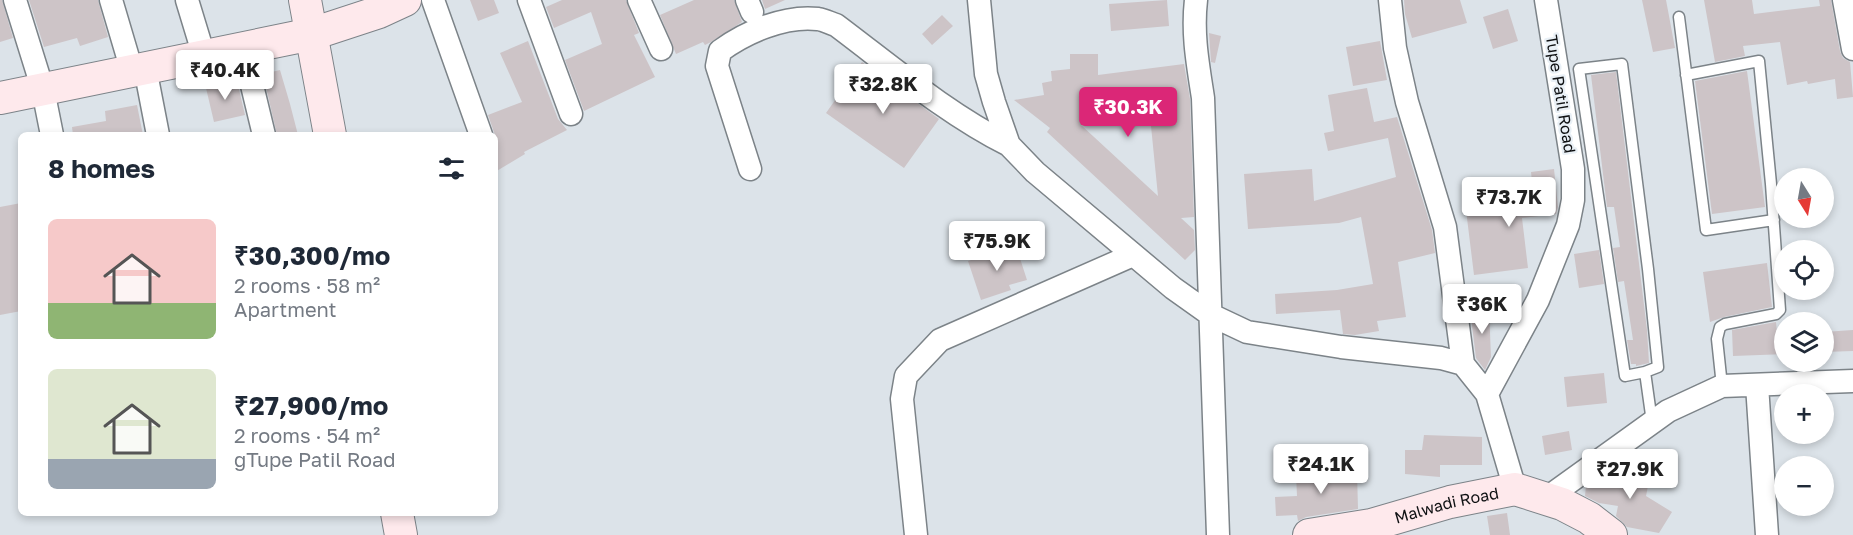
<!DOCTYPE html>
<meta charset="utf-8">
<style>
:root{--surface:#fff;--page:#f6f6f7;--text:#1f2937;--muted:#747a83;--accent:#db2777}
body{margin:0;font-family:"Golos Text",sans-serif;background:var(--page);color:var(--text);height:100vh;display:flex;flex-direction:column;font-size:22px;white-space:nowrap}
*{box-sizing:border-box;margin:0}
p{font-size:20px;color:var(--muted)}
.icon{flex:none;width:33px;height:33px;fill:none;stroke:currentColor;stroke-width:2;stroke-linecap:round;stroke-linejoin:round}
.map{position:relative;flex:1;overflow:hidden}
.side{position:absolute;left:18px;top:132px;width:480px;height:384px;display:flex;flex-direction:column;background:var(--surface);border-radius:9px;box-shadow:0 3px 9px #0003}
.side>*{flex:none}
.needle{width:39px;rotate:169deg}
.tools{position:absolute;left:1774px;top:168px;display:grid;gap:12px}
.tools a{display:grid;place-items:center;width:60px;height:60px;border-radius:50%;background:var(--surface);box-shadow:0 3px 9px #0003;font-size:30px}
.price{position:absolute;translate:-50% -51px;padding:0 14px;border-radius:6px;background:#fff;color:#222;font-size:20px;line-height:39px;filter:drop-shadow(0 2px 3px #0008)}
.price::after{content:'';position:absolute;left:50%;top:36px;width:18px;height:14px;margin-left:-9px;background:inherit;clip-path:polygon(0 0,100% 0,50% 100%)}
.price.current{background:var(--accent);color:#fff}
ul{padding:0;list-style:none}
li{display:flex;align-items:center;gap:18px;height:150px;padding:0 30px}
li span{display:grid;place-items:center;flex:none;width:168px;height:120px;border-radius:9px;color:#555}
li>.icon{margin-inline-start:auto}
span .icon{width:72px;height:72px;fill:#fffc;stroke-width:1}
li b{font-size:26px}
h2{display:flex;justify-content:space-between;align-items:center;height:72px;padding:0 30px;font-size:26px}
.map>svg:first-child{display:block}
.building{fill:#cdc4c7;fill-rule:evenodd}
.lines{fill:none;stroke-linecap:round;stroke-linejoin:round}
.lane-casing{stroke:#7c8388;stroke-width:13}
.street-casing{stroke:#7c8388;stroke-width:25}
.secondary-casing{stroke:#7c8388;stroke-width:34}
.lane{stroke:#fff;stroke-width:10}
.street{stroke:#fff;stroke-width:22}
.secondary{stroke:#fee9ec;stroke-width:32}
.labels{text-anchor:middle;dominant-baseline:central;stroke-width:4.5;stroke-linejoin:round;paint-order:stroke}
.street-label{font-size:16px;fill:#0f1113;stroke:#e9f0f6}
</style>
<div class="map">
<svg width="1853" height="535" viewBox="0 0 1853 535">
<rect width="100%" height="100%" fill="#dce3e9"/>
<path class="building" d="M0,0H2L13,38L0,42Z
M29,0H98L108,37L80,46L77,38L44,47Z
M470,0H494L499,13L478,21Z
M562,0H626L639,33L634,35L655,77L584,111L565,60L602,44L591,12L554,28L546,7Z
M694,0H734L742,22L711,42L705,45L703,42L676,54L660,15Z
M762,0H785L765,9Z
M1167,0L1169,26L1111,31L1109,4Z
M1404,0H1460L1467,23L1412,38L1405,14Z
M1642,0H1666L1675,48L1653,52Z
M1704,0H1752L1754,14L1820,6L1819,0H1831L1840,51L1843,58L1850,62L1853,97L1837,99L1835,79L1808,84L1807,81L1787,85L1780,42L1743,46L1745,56L1715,62Z
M1508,9L1518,41L1493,49L1483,17Z
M942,15L953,26L932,45L922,34Z
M1209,33L1221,36L1215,63L1211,62Z
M528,41L558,119L567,130L524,152L525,154L495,172V135L488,115L522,102L500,53Z
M1380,41L1387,80L1353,86L1346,47Z
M1070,54H1098V75L1184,64L1190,99L1194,217L1181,218L1194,230L1195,250L1185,260L1047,132L1050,128L1014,100L1044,95L1042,83L1052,81L1051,71L1070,69ZM1150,116L1158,196L1081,125Z
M862,62L939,119L904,168L826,113Z
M280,70L290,104L298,135H277L263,74Z
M1747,71L1765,207L1712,214L1695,81Z
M1616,72L1647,330L1649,363L1636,366V364H1631L1627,340H1633L1624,281L1618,282L1613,248L1620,247L1614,207H1607L1591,75Z
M237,81L245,115L214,122L206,88Z
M1367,88L1374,122L1397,117L1432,230L1435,253L1398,262L1406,317L1377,321L1379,331L1355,335L1343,334L1340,310L1276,314L1275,294L1337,290L1373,284L1361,217L1339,223L1248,229L1244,174L1312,169L1314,201L1396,177L1388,138L1328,151L1324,133L1334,131L1328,95Z
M137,105L143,135H73L72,127L106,121L105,111Z
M1554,169L1558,207L1556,214L1522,218L1528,268L1474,275L1466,210L1534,201L1531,172Z
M21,203V311L0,315V207Z
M1016,246L1027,280L1009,285L1011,290L981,300L968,261Z
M1599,250L1604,284L1579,288L1574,254Z
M1767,263L1772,307L1724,317L1710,322L1703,272Z
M1489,308L1491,357L1485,370L1476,358L1470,309Z
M1776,322L1777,333H1785V354L1733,356L1732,330Z
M1853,330V351L1824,352V332Z
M1604,373L1607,403L1567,407L1564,377Z
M1569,431L1572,450L1545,455L1542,436Z
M1424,435L1482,437V465H1440V477L1405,474V450H1422Z
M1625,466L1651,471L1646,496L1672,512L1659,533L1627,527L1616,516L1618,506L1599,503L1585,496L1586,486L1600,477L1623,480Z
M1357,471L1358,509L1306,517L1298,521L1297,515L1276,516L1275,497L1297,496L1296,474Z
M1507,513L1510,535H1490L1487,516Z"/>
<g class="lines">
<defs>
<path id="lane" d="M1679,17L1706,230L1774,220
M1686,75L1759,61L1771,184L1780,310L1776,314L1725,324L1720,327L1717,339L1722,386
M1645,372L1658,367L1648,269L1622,64L1579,69L1625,376L1645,372L1652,422"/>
<path id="street" d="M15,0L43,90L52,135
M111,0L132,71
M187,0L204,56
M433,0L481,135
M529,0L571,114
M639,0L661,49
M747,0L752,12
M979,0L986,74L994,102L1009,145L1035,172L1173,288L1211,315L1247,332L1341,347L1441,358L1463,364L1487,394L1515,489
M1196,0C1192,34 1198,65 1203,98L1218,535
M1390,0L1395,48L1407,102L1445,227L1463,364
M1844,0L1853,49
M243,48L264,135
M145,68L158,135
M750,169L717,66L720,51C746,32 785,15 818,19C824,20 830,23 836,25C892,67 947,114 1009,145
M1757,385L1767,535
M1487,394L1538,300L1568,225L1573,200V169L1546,0
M1547,498L1668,411L1722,386L1853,381
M916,535L902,399L906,376L940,340L1133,255"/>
<g id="secondary">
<path d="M305,0L330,135"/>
<path d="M0,98L312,34L379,12L405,0"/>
<path d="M397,513L401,535"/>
<path id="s1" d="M1309,535L1371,525L1450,502L1515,489L1562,504L1589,518L1611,535"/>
</g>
</defs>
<use href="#lane" class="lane-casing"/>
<use href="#street" class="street-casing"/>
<use href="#secondary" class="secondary-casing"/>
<use href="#lane" class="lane"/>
<use href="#street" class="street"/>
<use href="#secondary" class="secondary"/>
</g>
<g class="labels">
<g class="street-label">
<text transform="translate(1561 94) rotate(81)">Tupe Patil Road</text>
<text stroke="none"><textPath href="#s1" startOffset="141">Malwadi Road</textPath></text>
</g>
</g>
</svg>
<div class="tools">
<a><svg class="needle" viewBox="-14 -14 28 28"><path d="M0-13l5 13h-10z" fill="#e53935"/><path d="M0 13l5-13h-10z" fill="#747a83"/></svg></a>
<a><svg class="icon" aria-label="locate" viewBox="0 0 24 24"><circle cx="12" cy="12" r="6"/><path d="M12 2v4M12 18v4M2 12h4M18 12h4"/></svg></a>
<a><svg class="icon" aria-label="layers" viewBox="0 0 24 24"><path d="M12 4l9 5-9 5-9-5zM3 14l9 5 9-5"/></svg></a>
<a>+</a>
<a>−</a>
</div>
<b class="price" style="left:225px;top:101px">₹40.4K</b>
<b class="price" style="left:883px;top:115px">₹32.8K</b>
<b class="price current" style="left:1128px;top:138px">₹30.3K</b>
<b class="price" style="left:1509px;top:228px">₹73.7K</b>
<b class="price" style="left:997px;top:272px">₹75.9K</b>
<b class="price" style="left:1482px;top:335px">₹36K</b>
<b class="price" style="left:1321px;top:495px">₹24.1K</b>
<b class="price" style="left:1630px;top:500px">₹27.9K</b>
<section class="side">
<h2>8 homes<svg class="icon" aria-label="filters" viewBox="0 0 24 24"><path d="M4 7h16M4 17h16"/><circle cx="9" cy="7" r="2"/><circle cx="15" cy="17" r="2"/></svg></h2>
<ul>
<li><span style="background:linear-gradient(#f6c9c9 70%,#8fb573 0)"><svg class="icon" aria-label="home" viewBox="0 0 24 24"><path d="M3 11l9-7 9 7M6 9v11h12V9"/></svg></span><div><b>₹30,300/mo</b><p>2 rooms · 58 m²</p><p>Apartment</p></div></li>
<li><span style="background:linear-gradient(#dfe7d0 75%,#9aa5b1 0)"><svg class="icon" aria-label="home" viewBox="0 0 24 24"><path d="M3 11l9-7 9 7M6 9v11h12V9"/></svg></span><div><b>₹27,900/mo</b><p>2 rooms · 54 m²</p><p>gTupe Patil Road</p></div></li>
</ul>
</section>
</div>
